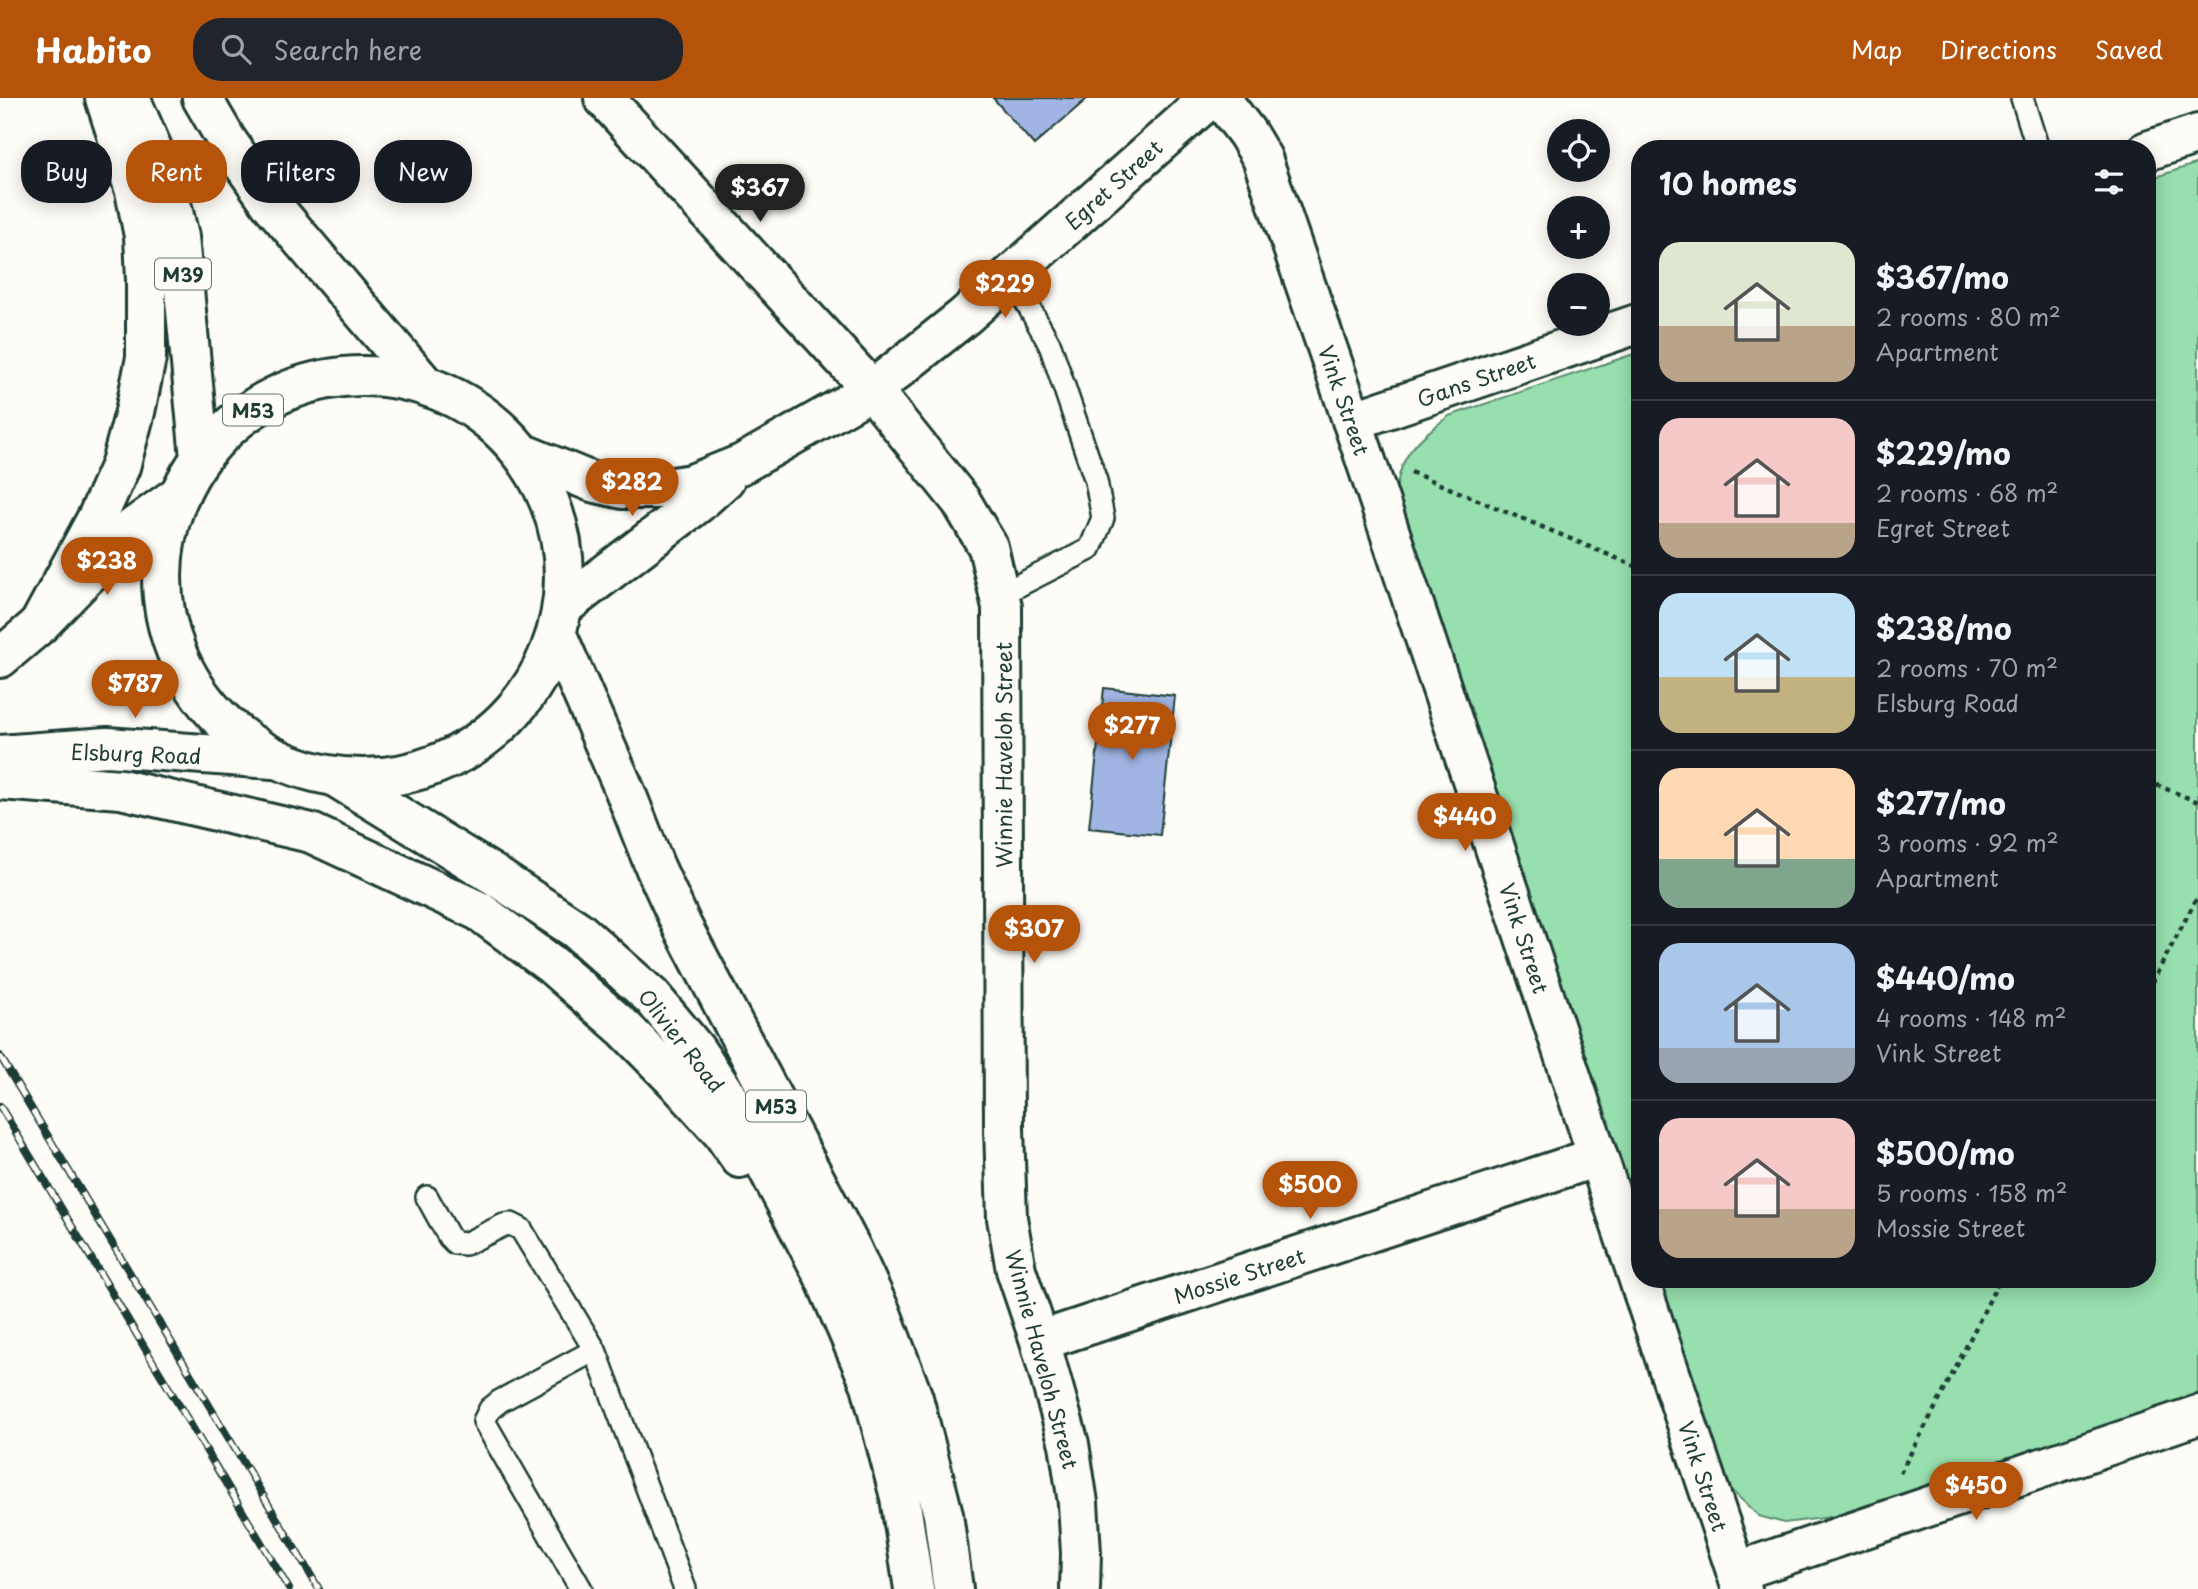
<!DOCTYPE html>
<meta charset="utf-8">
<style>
:root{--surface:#171b24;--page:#20242c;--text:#f1f3f6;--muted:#9ea1a6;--line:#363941;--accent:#b45309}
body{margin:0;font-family:"Playpen Sans",sans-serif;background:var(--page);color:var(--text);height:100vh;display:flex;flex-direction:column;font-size:26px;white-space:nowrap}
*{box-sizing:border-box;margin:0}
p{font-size:23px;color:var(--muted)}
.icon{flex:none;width:38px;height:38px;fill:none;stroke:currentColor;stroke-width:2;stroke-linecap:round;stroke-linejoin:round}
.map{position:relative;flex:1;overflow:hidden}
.sheet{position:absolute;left:1631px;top:42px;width:525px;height:1148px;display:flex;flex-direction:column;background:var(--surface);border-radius:28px;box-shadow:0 4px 18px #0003}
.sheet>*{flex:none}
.guide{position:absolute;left:21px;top:42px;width:665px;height:63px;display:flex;gap:14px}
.buttons{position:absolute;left:1547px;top:21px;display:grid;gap:14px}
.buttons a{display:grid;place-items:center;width:63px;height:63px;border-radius:50%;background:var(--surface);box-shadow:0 4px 18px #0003;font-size:35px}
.price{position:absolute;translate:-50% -60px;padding:0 16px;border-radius:24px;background:var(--accent);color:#fff;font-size:23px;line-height:46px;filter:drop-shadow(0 2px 4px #0008)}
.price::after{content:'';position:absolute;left:50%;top:42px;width:21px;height:16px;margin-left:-10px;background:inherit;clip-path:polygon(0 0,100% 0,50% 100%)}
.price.on{background:#222;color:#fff}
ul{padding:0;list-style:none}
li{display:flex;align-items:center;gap:21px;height:175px;padding:0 28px}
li+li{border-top:2px solid var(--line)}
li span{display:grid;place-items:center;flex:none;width:196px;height:140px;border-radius:21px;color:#555}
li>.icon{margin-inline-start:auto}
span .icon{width:84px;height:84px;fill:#fffc;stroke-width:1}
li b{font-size:30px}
h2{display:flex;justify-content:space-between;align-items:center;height:84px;padding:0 28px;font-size:30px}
.tag{padding:0 24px;border-radius:28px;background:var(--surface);box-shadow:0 4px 18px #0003;font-size:24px;line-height:63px}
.tag.on{background:var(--accent);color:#fff}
header{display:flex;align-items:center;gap:42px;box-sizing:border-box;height:98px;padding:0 35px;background:var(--accent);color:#fff}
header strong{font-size:33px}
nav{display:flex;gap:38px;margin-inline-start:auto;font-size:24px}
.search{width:490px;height:63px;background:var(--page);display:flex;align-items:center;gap:18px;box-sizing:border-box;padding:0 24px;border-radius:28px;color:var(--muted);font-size:26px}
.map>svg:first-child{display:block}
.green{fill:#97dfae;stroke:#5b8e71;stroke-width:2}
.building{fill:#a0b5e3;stroke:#1f3d34;stroke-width:2}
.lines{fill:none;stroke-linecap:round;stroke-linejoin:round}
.lane-casing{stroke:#1f3d34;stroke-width:26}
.street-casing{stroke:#1f3d34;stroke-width:44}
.secondary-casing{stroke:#1f3d34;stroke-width:44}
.primary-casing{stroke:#1f3d34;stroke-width:44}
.path{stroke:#1f3d34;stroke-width:4.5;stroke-dasharray:5 5;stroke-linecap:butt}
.lane{stroke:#fdfcf7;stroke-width:21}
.street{stroke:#fdfcf7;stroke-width:38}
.secondary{stroke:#fdfcf7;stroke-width:38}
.primary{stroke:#fdfcf7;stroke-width:38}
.rail-casing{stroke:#1f3d34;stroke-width:8}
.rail{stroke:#fdfcf7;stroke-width:5;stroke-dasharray:16;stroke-linecap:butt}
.labels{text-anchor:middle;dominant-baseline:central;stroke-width:5;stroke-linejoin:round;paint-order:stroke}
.shield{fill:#fdfcf7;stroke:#62766e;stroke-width:2}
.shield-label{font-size:19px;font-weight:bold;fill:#1f3d34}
.street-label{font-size:21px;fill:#1f3d34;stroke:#fdfcf7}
</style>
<header>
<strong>Habito</strong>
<div class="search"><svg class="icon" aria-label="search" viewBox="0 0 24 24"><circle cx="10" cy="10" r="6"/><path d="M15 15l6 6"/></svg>Search here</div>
<nav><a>Map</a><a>Directions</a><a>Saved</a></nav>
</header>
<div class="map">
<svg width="2198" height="1491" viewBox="0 0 2198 1491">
<rect width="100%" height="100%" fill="#fdfcf7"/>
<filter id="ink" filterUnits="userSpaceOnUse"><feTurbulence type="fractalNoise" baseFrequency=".0143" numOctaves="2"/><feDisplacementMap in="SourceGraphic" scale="14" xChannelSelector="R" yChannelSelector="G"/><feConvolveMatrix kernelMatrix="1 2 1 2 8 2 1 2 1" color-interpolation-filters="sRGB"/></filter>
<g filter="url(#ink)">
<path class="green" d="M2198,65V1297L1831,1419L1784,1425L1759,1418L1731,1392L1657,1181H2147V82Z
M1640,254V1130L1394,411C1397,362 1410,346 1449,318Z"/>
<path class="building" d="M993,0H1088L1034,47Z
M1104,590L1175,598L1160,737L1089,730Z"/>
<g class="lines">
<defs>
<path id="lane" d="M2022,0L2038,51
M1000,497L1090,451L1103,420L1096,383L1050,247L1011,177
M427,1099L449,1139L455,1145L465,1146L504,1127L511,1126L521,1131L595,1252L500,1303L490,1311L484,1323L581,1491
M595,1252L685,1491"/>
<path id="street" d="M604,0L872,292L961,403L988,449L1002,509L1004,1031L1007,1120L1016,1172L1040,1243L1069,1346L1078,1405L1081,1455L1080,1491
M1220,0L1247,35L1262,60L1363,354L1742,1491
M2147,53L2198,36
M1352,323L1640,225
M524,356L592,384L623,391H660L692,386L742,366L872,292L965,218L1210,0
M564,508L697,406L725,381
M1040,1243L1597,1059
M1736,1474L2198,1317"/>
<path id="secondary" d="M0,560L39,527L133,430L180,396
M0,657L107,649L273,661"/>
<path id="primary" d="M130,0L165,80L179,139L200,360
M202,0L227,43L272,107L425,287
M162 479a201 201 0 1 1 402 0a201 201 0 1 1-402 0Z
M39,527L97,420L120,369L135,314L146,260V183L144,138L135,93L105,0
M557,537L625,693L655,769L682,828L851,1150L881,1215L913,1300L943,1416L953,1491
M337,680L494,777L577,832L652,899L695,951L742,1021L823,1176L871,1287L900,1399L914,1491
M0,682L121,691L311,735L479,813L552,867L625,931L677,984L722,1034L740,1060"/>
</defs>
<use href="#lane" class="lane-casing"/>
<use href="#street" class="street-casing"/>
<use href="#secondary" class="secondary-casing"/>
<use href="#primary" class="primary-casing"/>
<path class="path" d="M1411,374L1640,470
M2147,683L2198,704
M2147,894L2198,798
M1900,1375L1940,1301L2000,1181"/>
<use href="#lane" class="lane"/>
<use href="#street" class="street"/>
<use href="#secondary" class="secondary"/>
<use href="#primary" class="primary"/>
<defs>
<path id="rail" d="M0,958L319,1491
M0,1008L289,1491"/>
</defs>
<use href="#rail" class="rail-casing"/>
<use href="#rail" class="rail"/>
</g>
</g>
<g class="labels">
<g class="shield">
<rect x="155" y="160.5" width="56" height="31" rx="5"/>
<rect x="223" y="296.5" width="60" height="31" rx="5"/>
<rect x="746" y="992.5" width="60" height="31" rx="5"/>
</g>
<g class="shield-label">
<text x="183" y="176">M39</text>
<text x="253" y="312">M53</text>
<text x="776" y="1008">M53</text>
</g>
<g class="street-label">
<text transform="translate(1113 86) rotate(-42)">Egret Street</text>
<text transform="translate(1476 281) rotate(-19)">Gans Street</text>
<text transform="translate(1345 302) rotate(71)">Vink Street</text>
<text transform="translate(136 655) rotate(2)">Elsburg Road</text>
<text transform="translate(1003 657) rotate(-90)">Winnie Haveloh Street</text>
<text transform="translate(1525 840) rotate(72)">Vink Street</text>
<text transform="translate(682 942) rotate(52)">Olivier Road</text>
<text transform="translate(1239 1177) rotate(-18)">Mossie Street</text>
<text transform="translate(1043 1261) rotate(75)">Winnie Haveloh Street</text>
<text transform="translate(1704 1378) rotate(72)">Vink Street</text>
</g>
</g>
</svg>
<div class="buttons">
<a><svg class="icon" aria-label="locate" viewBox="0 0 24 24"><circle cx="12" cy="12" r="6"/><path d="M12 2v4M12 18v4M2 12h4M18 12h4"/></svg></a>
<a>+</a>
<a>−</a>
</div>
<b class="price on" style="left:760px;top:126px">$367</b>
<b class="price" style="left:1005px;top:222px">$229</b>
<b class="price" style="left:632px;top:420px">$282</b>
<b class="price" style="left:107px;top:499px">$238</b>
<b class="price" style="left:135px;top:622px">$787</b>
<b class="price" style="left:1132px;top:664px">$277</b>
<b class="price" style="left:1465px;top:755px">$440</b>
<b class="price" style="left:1034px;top:867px">$307</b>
<b class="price" style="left:1310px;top:1123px">$500</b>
<b class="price" style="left:1976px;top:1424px">$450</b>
<div class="guide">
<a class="tag">Buy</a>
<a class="tag on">Rent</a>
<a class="tag">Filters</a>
<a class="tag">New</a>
</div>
<section class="sheet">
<h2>10 homes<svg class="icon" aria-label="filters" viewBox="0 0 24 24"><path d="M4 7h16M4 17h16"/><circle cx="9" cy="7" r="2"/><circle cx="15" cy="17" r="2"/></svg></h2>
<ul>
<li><span style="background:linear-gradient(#dfe7d0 60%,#b9a48a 0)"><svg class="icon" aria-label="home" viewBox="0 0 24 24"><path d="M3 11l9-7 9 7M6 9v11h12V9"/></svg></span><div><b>$367/mo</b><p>2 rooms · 80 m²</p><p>Apartment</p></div></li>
<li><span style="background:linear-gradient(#f6c9c9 75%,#b9a48a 0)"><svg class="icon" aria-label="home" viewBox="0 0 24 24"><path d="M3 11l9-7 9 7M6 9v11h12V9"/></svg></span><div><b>$229/mo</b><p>2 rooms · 68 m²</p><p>Egret Street</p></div></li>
<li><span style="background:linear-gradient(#bfe0f5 60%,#c2b280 0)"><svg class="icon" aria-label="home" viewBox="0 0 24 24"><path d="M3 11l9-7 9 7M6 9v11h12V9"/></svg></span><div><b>$238/mo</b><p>2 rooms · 70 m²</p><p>Elsburg Road</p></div></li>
<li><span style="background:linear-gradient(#ffd9b3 65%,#7fa58c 0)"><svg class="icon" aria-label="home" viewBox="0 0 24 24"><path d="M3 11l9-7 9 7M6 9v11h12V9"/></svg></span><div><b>$277/mo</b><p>3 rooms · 92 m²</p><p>Apartment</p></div></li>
<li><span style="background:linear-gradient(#a9c7e8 75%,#9aa5b1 0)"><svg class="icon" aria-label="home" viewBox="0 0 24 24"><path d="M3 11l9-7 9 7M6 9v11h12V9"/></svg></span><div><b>$440/mo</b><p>4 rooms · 148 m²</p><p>Vink Street</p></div></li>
<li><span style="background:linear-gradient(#f6c9c9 65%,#b9a48a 0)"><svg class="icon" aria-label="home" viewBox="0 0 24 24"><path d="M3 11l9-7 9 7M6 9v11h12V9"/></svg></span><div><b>$500/mo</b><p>5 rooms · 158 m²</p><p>Mossie Street</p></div></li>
</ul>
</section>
</div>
